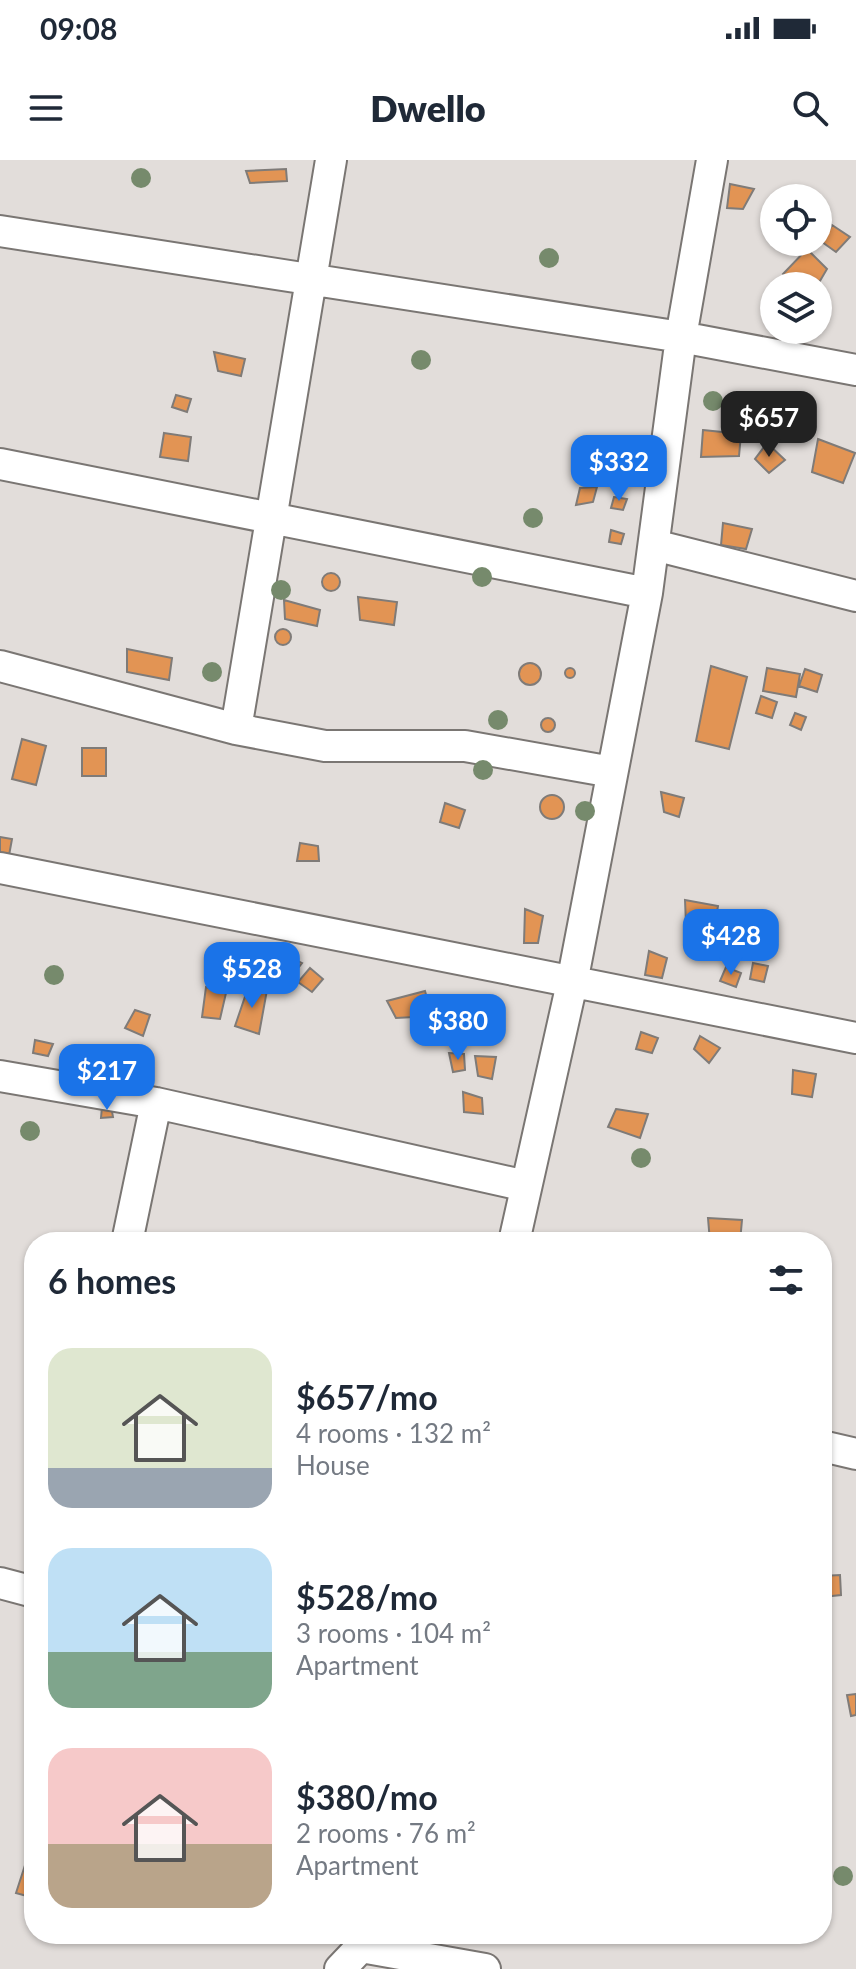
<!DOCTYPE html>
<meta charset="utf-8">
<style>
:root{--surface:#fff;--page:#f6f6f7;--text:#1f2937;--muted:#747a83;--accent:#1a73e8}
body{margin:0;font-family:Lato,sans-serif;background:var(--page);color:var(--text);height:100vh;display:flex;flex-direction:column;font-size:30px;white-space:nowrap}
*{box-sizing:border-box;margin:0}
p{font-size:26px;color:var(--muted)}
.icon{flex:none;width:44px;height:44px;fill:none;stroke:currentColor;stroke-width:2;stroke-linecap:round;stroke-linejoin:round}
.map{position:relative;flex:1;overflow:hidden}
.sheet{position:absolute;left:24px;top:1072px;width:808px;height:712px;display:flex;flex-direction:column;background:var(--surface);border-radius:32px;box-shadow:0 2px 6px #0004}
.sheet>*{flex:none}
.buttons{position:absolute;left:760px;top:24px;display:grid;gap:16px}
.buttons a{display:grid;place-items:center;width:72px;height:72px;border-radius:50%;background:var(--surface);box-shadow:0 2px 6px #0004;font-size:40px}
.price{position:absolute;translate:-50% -68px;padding:0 18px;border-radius:16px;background:var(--accent);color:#fff;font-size:26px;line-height:52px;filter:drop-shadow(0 2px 4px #0008)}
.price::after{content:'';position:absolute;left:50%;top:48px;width:24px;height:18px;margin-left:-12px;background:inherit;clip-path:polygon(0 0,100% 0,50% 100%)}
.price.selected{background:#222;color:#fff}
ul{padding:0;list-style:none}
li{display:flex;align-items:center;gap:24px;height:200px;padding:0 24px}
li span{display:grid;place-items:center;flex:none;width:224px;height:160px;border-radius:24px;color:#555}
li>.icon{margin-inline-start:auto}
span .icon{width:96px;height:96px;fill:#fffc;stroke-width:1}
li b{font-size:34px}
h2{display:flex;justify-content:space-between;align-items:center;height:96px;padding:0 24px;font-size:34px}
.status{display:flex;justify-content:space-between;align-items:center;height:56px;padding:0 40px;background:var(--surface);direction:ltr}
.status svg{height:22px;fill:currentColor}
header{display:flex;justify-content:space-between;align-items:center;height:104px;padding:0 24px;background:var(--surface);font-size:36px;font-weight:800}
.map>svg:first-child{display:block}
.building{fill:#e29454;stroke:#7f7b78;stroke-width:2}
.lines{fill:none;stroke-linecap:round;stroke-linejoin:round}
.minor-casing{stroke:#7a7673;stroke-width:34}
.minor{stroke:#fff;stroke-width:30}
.tree{fill:#768a6c}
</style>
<div class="status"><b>09:08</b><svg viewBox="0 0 49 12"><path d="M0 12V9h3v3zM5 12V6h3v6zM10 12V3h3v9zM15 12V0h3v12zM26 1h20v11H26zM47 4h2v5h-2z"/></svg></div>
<header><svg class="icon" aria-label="menu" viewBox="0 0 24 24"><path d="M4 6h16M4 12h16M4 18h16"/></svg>Dwello<svg class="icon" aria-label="search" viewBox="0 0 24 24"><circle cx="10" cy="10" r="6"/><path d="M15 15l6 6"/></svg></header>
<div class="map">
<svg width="856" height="1809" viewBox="0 0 856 1809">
<rect width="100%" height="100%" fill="#e2ddda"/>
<path class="building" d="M286,9L287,21L250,23L246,11Z
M730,24L754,29L743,49L727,48Z
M818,52L826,56L829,63L827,70L818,76Z
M832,65L850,77L836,92L822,82Z
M807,89L827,109L817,126H795L783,114Z
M214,192L245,199L241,216L218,211Z
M176,235L191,239L187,252L172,247Z
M703,270L741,274L739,296L701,297Z
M164,273L191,277L188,301L160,297Z
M818,279L855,293L843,323L812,312Z
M767,283L785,300L769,313L755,299Z
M597,327L593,342L576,345L580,328Z
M614,337L627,339L623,350L611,348Z
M723,363L752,369L746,389L721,385Z
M611,370L624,374L621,384L609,382Z
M322 422a9 9 0 1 1 18 0a9 9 0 1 1-18 0Z
M358,437L397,442L394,465L360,460Z
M284,440L320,450L317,466L285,459Z
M275 477a8 8 0 1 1 16 0a8 8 0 1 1-16 0Z
M127,489L172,498L169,520L127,512Z
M519 514a11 11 0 1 1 22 0a11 11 0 1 1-22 0Z
M711,506L747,517L729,589L696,581Z
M565 513a5 5 0 1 1 10 0a5 5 0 1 1-10 0Z
M767,508L800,514L796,537L763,531Z
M805,509L822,515L817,532L799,526Z
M761,536L777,542L772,558L756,553Z
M795,553L806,557L801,570L790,565Z
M541 565a7 7 0 1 1 14 0a7 7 0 1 1-14 0Z
M22,579L46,586L36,625L12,619Z
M82,588H106V616H82Z
M661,632L684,638L679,657L664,652Z
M540 647a12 12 0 1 1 24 0a12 12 0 1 1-24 0Z
M445,643L465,650L459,668L440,662Z
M0,677L12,679L8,701L0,700Z
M300,683L318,686L319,701H297Z
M685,740L718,746L714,769L686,764Z
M525,749L543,756L538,783H524Z
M649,791L667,798L662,818L645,815Z
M283,794L302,803L291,817L275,812Z
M753,803L768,806L764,822L750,819Z
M726,807L741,813L736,827L720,821Z
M310,808L323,819L312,832L298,822Z
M249,825L267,830L259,874L235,866Z
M206,827L226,833L220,859L202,857Z
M425,831L432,856L396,858L387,841Z
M488,838L490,856H475L471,839Z
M135,850L150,855L143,876L125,868Z
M641,872L658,878L652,893L636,889Z
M700,876L720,888L709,903L694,889Z
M35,880L53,884L48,896L33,893Z
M125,892L138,894L134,909L120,908Z
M64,893L95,901L92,922L59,913Z
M449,893L464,894L465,910L453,912Z
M475,896L496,897L492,919L478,916Z
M793,910L816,914L812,937L792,934Z
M463,932L482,938L483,954L464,952Z
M111,946L113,957L101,958L102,947Z
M616,949L648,954L640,978L608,967Z
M708,1058L742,1060L740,1082H710Z
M840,1415L841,1435L823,1437L822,1416Z
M856,1534V1555L851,1556L847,1535Z
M822,1587L829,1616L822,1618Z
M27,1699L34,1702V1738L16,1733Z"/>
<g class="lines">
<defs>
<path id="minor" d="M0,71L681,177L856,210
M0,304L647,433
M654,385L856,436
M0,506L236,569L325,586H465L612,612
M236,569L331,0
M0,708L856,878
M0,916L156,943L526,1026
M127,1082L156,943
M514,1082L572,823L647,433L681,177L712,0
M822,1286L856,1294
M0,1423L34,1432
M361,1787L485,1809
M340,1809L361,1787L364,1774"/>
</defs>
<use href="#minor" class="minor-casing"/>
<use href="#minor" class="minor"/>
</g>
<g class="tree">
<circle cx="141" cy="18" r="10"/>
<circle cx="549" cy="98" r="10"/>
<circle cx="421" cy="200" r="10"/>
<circle cx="713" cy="241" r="10"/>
<circle cx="606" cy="309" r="10"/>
<circle cx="533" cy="358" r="10"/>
<circle cx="482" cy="417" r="10"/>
<circle cx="281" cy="430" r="10"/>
<circle cx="212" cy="512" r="10"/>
<circle cx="498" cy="560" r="10"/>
<circle cx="483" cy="610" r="10"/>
<circle cx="585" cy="651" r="10"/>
<circle cx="54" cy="815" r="10"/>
<circle cx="30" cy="971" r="10"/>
<circle cx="641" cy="998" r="10"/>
<circle cx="843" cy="1716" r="10"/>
</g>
</svg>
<div class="buttons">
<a><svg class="icon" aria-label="locate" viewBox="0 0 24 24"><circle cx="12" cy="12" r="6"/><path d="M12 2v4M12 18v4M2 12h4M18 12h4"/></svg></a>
<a><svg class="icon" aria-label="layers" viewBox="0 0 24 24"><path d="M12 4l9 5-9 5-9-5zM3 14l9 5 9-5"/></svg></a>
</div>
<b class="price selected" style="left:769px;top:299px">$657</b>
<b class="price" style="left:619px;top:343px">$332</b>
<b class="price" style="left:731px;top:817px">$428</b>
<b class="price" style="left:252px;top:850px">$528</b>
<b class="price" style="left:458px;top:902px">$380</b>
<b class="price" style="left:107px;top:952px">$217</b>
<section class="sheet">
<h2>6 homes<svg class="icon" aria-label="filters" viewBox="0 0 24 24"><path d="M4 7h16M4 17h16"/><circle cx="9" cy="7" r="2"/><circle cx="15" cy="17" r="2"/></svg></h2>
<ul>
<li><span style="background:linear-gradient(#dfe7d0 75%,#9aa5b1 0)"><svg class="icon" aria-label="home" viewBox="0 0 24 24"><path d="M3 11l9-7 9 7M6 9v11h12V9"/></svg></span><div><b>$657/mo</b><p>4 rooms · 132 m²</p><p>House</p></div></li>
<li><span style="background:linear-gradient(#bfe0f5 65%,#7fa58c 0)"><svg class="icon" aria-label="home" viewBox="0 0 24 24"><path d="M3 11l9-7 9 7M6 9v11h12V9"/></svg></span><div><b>$528/mo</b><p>3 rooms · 104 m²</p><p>Apartment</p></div></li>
<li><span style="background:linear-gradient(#f6c9c9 60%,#b9a48a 0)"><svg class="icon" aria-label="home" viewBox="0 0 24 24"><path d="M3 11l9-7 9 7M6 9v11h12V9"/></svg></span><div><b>$380/mo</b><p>2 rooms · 76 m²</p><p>Apartment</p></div></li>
</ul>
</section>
</div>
